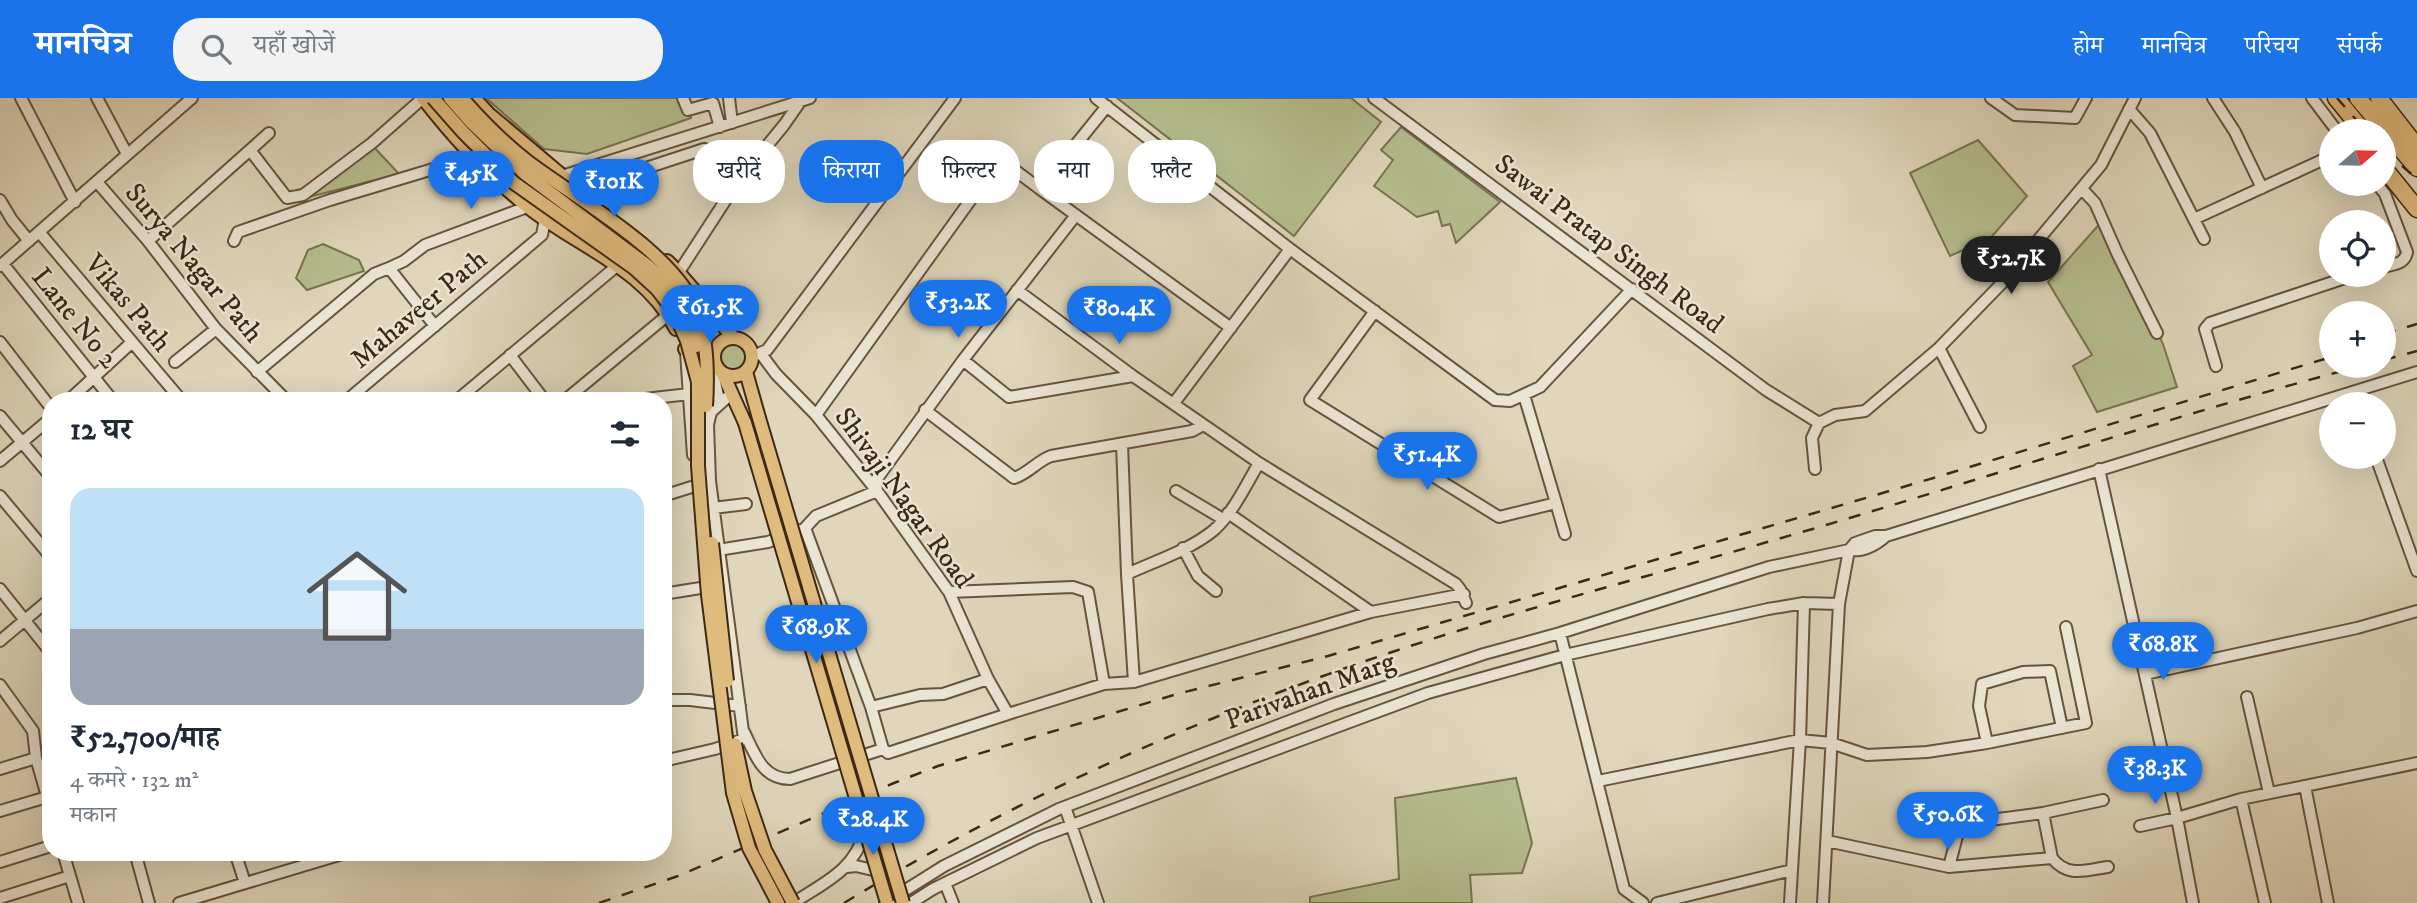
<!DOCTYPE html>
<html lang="hi">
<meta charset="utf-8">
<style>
:root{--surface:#fff;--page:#f2f2f3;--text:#1f2937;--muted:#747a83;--accent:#1a73e8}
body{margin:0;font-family:"IM FELL DW Pica","Noto Serif Devanagari",serif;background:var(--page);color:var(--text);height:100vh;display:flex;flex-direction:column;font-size:26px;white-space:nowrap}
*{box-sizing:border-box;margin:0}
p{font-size:23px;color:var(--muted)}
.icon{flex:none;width:38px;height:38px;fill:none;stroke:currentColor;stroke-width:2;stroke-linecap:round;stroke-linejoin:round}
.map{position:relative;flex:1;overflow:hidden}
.panel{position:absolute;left:42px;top:294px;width:630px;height:469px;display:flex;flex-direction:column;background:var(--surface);border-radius:28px;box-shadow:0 7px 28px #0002}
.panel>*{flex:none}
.banner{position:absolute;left:693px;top:42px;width:665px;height:63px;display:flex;gap:14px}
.needle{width:46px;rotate:70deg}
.controls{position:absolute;left:2319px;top:21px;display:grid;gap:14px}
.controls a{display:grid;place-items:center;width:77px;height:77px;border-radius:50%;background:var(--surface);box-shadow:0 7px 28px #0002;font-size:35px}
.price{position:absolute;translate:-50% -60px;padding:0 16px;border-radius:24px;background:var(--accent);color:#fff;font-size:23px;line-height:46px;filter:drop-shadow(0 2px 4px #0008)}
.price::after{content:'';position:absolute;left:50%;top:42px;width:21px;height:16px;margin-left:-10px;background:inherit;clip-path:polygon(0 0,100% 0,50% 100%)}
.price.selected{background:#222;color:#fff}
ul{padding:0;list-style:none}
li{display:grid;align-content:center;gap:14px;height:371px;padding:0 28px}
li span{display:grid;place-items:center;height:217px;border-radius:21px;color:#555}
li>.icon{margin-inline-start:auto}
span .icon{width:126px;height:126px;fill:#fffc;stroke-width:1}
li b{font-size:30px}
h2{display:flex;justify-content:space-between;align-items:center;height:84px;padding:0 28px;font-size:30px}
.pill{padding:0 24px;border-radius:28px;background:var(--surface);box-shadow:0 7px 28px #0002;font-size:24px;line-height:63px}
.pill.selected{background:var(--accent);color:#fff}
header{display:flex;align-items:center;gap:42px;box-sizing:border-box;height:98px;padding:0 35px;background:var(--accent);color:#fff}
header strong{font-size:33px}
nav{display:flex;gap:38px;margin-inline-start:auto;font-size:24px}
.search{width:490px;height:63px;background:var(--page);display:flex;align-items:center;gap:18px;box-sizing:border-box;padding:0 24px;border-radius:28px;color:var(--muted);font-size:26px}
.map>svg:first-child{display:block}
.green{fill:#b5bd8e;stroke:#797250;stroke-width:2}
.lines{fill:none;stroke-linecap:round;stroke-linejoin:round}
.minor-casing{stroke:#66543d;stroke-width:14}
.major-casing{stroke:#3d2813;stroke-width:16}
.highway-casing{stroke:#3d2813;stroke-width:19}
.minor{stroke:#eae4d3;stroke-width:10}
.major{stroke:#e0bb7e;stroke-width:12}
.highway{stroke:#e0bb7e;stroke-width:16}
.rail{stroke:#3d2813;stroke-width:2.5;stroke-dasharray:12 12;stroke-linecap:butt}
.major-bridge-casing{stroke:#3d2813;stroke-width:16;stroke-linecap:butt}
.major-bridge{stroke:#e0bb7e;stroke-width:12}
.labels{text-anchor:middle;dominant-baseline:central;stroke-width:5;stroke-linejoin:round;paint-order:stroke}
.street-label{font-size:28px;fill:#3d2813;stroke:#eae4d3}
</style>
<header>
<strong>मानचित्र</strong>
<div class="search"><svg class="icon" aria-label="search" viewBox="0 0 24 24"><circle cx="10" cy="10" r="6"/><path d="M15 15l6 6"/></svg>यहाँ खोजें</div>
<nav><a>होम</a><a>मानचित्र</a><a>परिचय</a><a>संपर्क</a></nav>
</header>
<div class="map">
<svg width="2417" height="805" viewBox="0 0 2417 805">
<rect width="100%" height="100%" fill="#dfd6bb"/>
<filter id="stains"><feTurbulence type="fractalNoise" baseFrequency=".00286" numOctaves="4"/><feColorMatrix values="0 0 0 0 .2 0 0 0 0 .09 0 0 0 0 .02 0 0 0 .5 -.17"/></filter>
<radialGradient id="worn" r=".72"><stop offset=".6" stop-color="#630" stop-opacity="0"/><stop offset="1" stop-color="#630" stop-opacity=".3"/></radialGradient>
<path class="green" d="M486,0H687L691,20L587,56L544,51Z
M1117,0H1351L1381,24L1294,138Z
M1401,29L1500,104L1456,145L1450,126L1442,128L1438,113L1417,119L1374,88L1393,62L1381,52Z
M1978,42L2027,98L1975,158L1970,149L1950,158L1910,75Z
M373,48L399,76L309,99Z
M2103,122L2163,246L2177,289L2097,314L2073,268L2092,257L2048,184Z
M323,146L359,162L364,173L307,192L296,180L308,152Z
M718 259a14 14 0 1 1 28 0a14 14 0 1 1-28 0Z
M1516,680L1532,745L1522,775L1470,777L1472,805H1310V799L1399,781L1395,700Z"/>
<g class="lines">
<defs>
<path id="minor" d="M21,0L75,104
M97,0L127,56
M683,0L688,12L713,5L720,29
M729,0L732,25
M1096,0L1290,151
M1374,0L1766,292L1819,325
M1991,0L2015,17L2075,20L2086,0
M2213,0L2235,34L2262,90
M2312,0L2337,33
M1107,8L1040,91L1231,230
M2129,11L2150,35L2204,141
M250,52L269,35
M562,78L810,0
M97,84L148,143L216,231L287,303
M2377,86L2385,96L2407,154C2405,166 2394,166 2384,169
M2082,91L2095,105L2118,157L2157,235
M579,92L704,51L710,53L738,83
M0,102L12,122L29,143
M2194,121L2331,58
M40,135L182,303
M148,143L250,52L287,100L303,97L372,45L423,0
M234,143L238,134L330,102L473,59
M3,166L113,303
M0,168L192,0
M389,170L404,163L425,147L527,109
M679,174L738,83L784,27L800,4
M1017,192L1133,278L1259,365L1456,486L1460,491L1466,505
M1375,213L1310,302L1499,419L1556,405L1524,297
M0,244L51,310
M1939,250L1980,329
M686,254L693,357
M761,256L776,276L816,317L877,393L949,494L988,581L1008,616L1104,586L1134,584
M510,257L545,303
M753,258L767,252L955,0
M963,262L1009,299L1133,278
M175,264L216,231
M711,266L720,306
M2216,268L2205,231L2210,225L2354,177
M257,274L374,176L389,170L435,228
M68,303L131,245
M346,303L542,137L545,121
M456,303L618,167
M564,303L669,216
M627,303L689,296L693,299
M1174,305L1290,151L1495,302L1510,303L1540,289L1632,191
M925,312L1014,380C1028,376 1037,363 1051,358L1192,333L1203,327
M816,317L1000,61L1040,91
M0,318L51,379
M1122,346L1127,476C1155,463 1190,452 1214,432C1233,415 1246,387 1259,365
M2376,359L2417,473
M0,363L51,320
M1815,371L1812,340L1819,325L1835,317L1865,313L1939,250L2003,184L2101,67L2135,0
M2099,371L2177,720L2193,805
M1176,393L1223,421
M0,398L51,459
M663,398L704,385
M1556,405L1565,436
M713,410L746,406
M1228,415L1371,514
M1183,450L1198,478L1216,493
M718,452L768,444L800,432
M1127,476L1134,584L1371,514L1464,496
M0,491L51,555
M949,494L1073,489L1088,494L1104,586
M663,496L713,488
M1560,535L1624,791L1643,805
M0,543L51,500
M2145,576L2357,530L2417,513
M0,587L33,633L36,660L51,712
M2247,599L2269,695
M663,602H690L740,608
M871,609L920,597L943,596L988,581
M1008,616L888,655L883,651L871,609L805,430L816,418L877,393L876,382L963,262L1076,117
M744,634C755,656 762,681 790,681L883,651
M1987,645L1979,608L1982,586L2023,574L2050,573L2062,630
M663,663L715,651L744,641L710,383L708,327L711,314L732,295
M0,671L36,660
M1598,683L1800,642L1831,645L1867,657L1927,654L1987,645L2086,625L2066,529
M2305,688L2328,805
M2241,701L2265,805
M1065,709L1098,805
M0,713L47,699
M2140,728L2177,720L2241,701L2417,665
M1827,743L1949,769L2052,760L2043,715
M63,754L78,805
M135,754L149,805
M235,754L245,785
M2052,760C2068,780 2085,772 2108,769
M0,764L51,748
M847,769L856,768L877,773
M1949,769L1960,726L2043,715L2103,702
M945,785L953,805
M0,800L70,778
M179,805L349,754
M793,805C825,784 854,773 865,733
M885,805L944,768L1059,711L1334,606L1484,556L1560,535L1769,469L1849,452C1863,454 1876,447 1886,438
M911,805L933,791L1037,740L1428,595L1565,557L1768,511L1804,505L1839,506
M1657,805L1792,772
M1790,805L1800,642L1804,505
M1823,805L1839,506L1849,452L1855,445L1875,438H1886L2417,274"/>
<path id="major" d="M423,0C454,40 488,77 528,109C578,149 645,170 676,231
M474,0L489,16L590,101
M667,163C692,186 710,215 734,240
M714 259a19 19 0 1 1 38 0a19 19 0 1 1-38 0Z
M685,251L717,270
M746,274L759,320
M723,276L745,325"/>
<path id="highway" d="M2336,0L2363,33
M2358,0L2417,70
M2379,0L2417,49
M2384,70L2417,111"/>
</defs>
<use href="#minor" class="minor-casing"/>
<use href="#major" class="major-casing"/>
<use href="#highway" class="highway-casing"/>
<use href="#minor" class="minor"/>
<use href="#major" class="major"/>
<use href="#highway" class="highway"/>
<path class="rail" d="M2337,0L2366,33
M2384,52L2417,81
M2384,236L2417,226
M2384,262L2417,253
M599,805L678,778L894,685L938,668L1177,596L1328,558L1937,379L2331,259
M844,805C1015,701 1199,619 1389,555C1527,509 1669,473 1809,432C1993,378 2175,317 2361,268"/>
<defs>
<path id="major-bridge" d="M433,0L463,34L514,85L634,170L657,191L674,213L687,243L698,284V368L708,497L733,695L749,750L778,805
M450,0L472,25L524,75L648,168L667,185L683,207L695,236L696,248
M462,0C481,22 504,45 527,63C577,101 674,154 697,213C708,242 708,277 706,308
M759,320L903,805
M745,325L887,805
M712,445L727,583
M735,646L745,693L765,752L793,805"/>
</defs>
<use href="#major-bridge" class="major-bridge-casing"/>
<use href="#major-bridge" class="major-bridge"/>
</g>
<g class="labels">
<g class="street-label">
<text transform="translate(1609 146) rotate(37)">Sawai Pratap Singh Road</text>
<text transform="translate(194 165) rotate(50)">Surya Nagar Path</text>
<text transform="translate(128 205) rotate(50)">Vikas Path</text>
<text transform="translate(419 211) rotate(-40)">Mahaveer Path</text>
<text transform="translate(75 220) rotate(51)">Lane No 2</text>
<text transform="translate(904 400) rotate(54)">Shivaji Nagar Road</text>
<text transform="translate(1310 593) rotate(-20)">Parivahan Marg</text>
</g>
</g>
<rect width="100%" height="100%" filter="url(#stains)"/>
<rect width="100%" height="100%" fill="url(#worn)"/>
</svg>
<div class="controls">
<a><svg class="needle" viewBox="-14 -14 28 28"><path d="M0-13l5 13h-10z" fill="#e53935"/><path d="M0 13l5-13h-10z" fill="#747a83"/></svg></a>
<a><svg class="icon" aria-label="locate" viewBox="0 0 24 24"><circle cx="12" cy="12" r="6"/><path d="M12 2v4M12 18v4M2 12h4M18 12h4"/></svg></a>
<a>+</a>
<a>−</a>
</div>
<b class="price" style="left:471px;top:113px">₹45K</b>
<b class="price" style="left:614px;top:121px">₹101K</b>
<b class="price selected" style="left:2011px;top:198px">₹52.7K</b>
<b class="price" style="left:958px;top:242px">₹53.2K</b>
<b class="price" style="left:710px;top:247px">₹61.5K</b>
<b class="price" style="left:1119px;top:248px">₹80.4K</b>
<b class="price" style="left:1427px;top:394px">₹51.4K</b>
<b class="price" style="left:816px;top:567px">₹68.9K</b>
<b class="price" style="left:2163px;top:584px">₹68.8K</b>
<b class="price" style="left:2155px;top:708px">₹38.3K</b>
<b class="price" style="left:1948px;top:754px">₹50.6K</b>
<b class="price" style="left:873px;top:759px">₹28.4K</b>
<div class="banner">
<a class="pill">खरीदें</a>
<a class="pill selected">किराया</a>
<a class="pill">फ़िल्टर</a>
<a class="pill">नया</a>
<a class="pill">फ़्लैट</a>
</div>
<section class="panel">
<h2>12 घर<svg class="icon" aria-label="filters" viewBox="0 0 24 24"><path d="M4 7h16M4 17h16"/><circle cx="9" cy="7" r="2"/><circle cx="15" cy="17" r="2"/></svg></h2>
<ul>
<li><span style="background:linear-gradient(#bfe0f5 65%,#9aa5b1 0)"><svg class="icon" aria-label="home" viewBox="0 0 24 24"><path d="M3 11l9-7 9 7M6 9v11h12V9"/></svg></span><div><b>₹52,700/माह</b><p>4 कमरे · 132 m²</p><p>मकान</p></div></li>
</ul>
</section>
</div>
